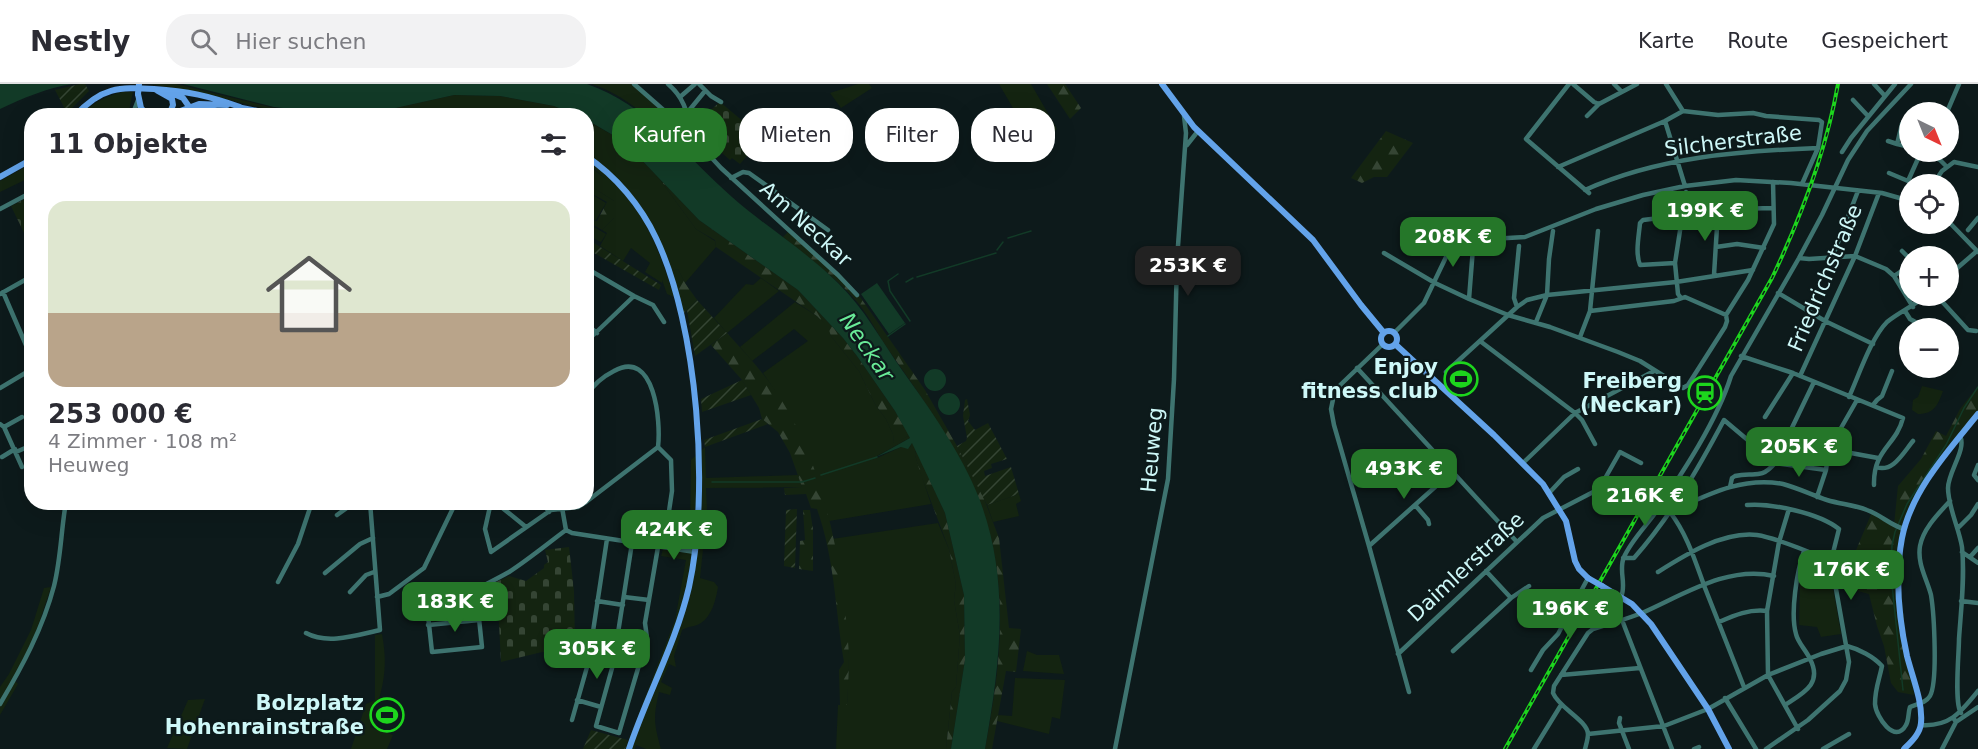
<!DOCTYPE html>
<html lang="de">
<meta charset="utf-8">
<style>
:root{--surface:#fff;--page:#f2f2f3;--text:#2b2b33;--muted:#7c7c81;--line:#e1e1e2;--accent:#257729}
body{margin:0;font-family:"DejaVu Sans",sans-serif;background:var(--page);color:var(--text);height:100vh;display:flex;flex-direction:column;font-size:22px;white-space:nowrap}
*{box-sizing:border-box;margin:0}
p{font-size:20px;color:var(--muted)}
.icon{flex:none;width:33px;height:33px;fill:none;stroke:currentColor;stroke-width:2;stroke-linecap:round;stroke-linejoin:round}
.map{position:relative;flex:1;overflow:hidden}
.side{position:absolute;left:24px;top:24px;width:570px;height:402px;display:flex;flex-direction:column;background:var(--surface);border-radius:24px;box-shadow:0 6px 24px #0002}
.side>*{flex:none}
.guide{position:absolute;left:612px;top:24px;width:570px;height:54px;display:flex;gap:12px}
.needle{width:39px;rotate:137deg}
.controls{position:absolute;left:1899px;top:18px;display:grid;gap:12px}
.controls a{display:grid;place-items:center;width:60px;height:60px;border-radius:50%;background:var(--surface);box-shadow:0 6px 24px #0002;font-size:30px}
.price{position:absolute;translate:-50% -51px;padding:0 14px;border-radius:12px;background:var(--accent);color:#fff;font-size:20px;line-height:39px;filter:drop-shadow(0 2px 3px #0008)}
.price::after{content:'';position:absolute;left:50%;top:36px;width:18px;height:14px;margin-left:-9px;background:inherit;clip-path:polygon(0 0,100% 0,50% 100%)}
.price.on{background:#222;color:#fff}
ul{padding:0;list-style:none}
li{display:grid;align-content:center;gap:12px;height:318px;padding:0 24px}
li span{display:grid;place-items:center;height:186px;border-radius:18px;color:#555}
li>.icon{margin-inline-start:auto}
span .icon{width:108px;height:108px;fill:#fffc;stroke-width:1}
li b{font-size:26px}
h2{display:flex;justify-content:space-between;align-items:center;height:72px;padding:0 24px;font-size:26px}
.tag{padding:0 21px;border-radius:24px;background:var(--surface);box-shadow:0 6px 24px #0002;font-size:21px;line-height:54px}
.tag.on{background:var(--accent);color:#fff}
header{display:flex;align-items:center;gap:36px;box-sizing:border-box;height:84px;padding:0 30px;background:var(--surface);border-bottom:2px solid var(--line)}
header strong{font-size:28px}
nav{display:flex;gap:33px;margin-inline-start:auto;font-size:21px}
.search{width:420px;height:54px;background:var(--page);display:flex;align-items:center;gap:15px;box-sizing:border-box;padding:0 21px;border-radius:24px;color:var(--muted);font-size:22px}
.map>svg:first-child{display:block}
.green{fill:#142411}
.forest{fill:url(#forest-firs)}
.cemetery{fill:url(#cemetery-stones)}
.garden{fill:url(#garden-furrows)}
.water{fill:#123a27}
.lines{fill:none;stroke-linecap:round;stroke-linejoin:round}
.stream{stroke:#123a27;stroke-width:1.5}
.minor{stroke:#3e7470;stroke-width:4.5}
.major{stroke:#63a3ea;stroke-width:6}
.rail-casing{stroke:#1dd51d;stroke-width:4}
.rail{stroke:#0d1a1b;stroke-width:1.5;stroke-dasharray:4.5;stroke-linecap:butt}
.major-bridge{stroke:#63a3ea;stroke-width:6}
.labels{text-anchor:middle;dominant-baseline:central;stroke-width:4.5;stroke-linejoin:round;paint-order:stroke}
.street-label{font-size:21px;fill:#cef8f8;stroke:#0d1a1b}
.poi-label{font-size:21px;font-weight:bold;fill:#cef8f8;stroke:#0d1a1b;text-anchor:end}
.water-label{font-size:22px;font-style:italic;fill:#69eb98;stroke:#0d1a1b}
</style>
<header>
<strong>Nestly</strong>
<div class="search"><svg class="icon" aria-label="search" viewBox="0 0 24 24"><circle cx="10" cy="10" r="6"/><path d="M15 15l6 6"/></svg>Hier suchen</div>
<nav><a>Karte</a><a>Route</a><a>Gespeichert</a></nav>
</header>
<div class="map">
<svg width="1978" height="665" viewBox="0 0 1978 665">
<defs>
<pattern id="forest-firs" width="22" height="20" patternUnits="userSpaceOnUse" patternTransform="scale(1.5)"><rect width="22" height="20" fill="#142411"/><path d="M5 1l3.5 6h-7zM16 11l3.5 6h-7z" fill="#354534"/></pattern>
<pattern id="cemetery-stones" width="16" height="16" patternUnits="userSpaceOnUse" patternTransform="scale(1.5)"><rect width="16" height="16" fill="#142411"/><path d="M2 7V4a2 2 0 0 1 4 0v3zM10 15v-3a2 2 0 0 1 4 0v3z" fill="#354534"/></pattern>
<pattern id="garden-furrows" width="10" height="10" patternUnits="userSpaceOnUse" patternTransform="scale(1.5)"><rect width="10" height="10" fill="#142411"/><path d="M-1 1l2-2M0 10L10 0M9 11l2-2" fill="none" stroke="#354534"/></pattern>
</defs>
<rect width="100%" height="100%" fill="#0d1a1b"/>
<path class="green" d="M150,0H176L270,23L299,28L347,29L382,27L454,11L500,12L554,22L576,31L495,32L440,28L408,32L291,31L197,8Z
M592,0H632L683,47L700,65L693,73C662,46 631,13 592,0Z
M858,0H869L872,4L841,24L830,9Z
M999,0H1031L1057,45L1036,64Z
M122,8H133L128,31H84L83,29C94,18 107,12 122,8Z
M586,36L611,50L632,66L659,94L696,145L715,157L716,163L685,199L678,185L672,187L627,106L587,68Z
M592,79C641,117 656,156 674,213L667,210L662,196V199L645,188L650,179L631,164L623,177L600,162L607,149L602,146L614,134V117L587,100L594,86L606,95L593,84Z
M31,80V93L0,108V97Z
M588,108L606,119L596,136L592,135L589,140L606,150L601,158L587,151Z
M761,194L779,207L727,249L714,234L746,200L753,201Z
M795,218L817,232L829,243L831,252L859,287L875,320L886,335L893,350L894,359L909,351L910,354L877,372V374L901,363H910L912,358L916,366L915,371L931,420L829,437C814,377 798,340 763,289L808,257L794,245L752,277L740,263Z
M1922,302L1943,307C1938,321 1934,330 1918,330L1912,326L1913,316L1918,313Z
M705,363L706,394L798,391L802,403L706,404L707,427L700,494L714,498L718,503C716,515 712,532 701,539C695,543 688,542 682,546L674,572L676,583L669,580L661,598L672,604L670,611L659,608C653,634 654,640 661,665H646L636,661L635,665H625L675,536L686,476L661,472L664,462C676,463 683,464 690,453L691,376Z
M1019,410L1021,417L1016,420L1019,432L993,438L987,421Z
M938,439L949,465L956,500L954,516L960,551L956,603L952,608L946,665H836L838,621H847L849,573L832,455Z
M1805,471L1829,481L1841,550L1821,553L1817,543L1799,541L1800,498Z
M51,503L34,554L13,595L18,600L0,631V603L9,590L31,546L44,504Z
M382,550C389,587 382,608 370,643L393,651L387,665H351L366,620L375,616V551Z
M1027,567L1037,571H1059L1064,590L1023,587Z
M1015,594L1065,596L1060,635L1052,633L1049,650L997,637L998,631L1012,632Z
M205,615L187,665L167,664L188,616Z
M384,617L399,622L391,645L376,640Z"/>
<path class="forest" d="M1047,0H1065L1081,24L1070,35Z
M1386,47L1413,59L1387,93H1374L1362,99L1351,94Z
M659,94L699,136L798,206L843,254L857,272L895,327L909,351L894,360L893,350L886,335L875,320L859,287L831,252L828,243L817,232L716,163L715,156L696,145Z
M587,100L614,117L619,124L614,134L602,146L592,140L593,136L597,137L607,118L587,107Z
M788,148L841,191L858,210L925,306L957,362L983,412L999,454L1009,544L1021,545L1016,588L1006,587L992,665H985C996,606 1005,548 997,488C987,403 936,334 888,265C878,251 870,233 858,219C837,194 809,174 783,153Z
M678,185L685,199L697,216L683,230L672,187Z
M727,249C747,271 767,292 782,317C826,386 844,489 849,571C849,587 848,605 847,621H840L839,586L844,578C835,525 835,476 817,425L811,424L806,410L785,411L784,404L802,403L790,369L778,348L762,335L759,324L742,296L711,261Z
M1978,302V330L1927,398L1904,445L1899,483L1907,569L1914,611L1898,608L1891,599L1884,562L1877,542L1869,510L1858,507L1854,471L1872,428L1894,441L1898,402L1921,375L1936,347L1946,352L1960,325Z
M916,366L945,429L964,511L965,576L951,665H946L952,608L956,603L960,551L954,516L956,500L949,465L921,391L915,371Z
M803,426H810L813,445V487L799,485L800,457L805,456Z"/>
<path class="cemetery" d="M720,18L763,54L740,80L732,74L730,76L715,63L708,69L702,62L693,41Z
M31,112V158L29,159L11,122Z
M569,463L574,507L575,560L501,578L498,520L494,499L509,492L526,497L544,484V481L548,478L545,466Z"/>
<path class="garden" d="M80,0H85L89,7L67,29L55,6Z
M586,154L661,201L659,206L587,165Z
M697,216L727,249L695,272L687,226Z
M742,296L751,311L702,328L701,315Z
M967,315L970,331L968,337L975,346L988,339L1007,375L991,380L992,384L984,387L985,392L1011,383L1019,410L987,421L957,362L966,357L967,354L963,332L965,316Z
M762,335L768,340L705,363L704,356Z
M797,425L795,484L784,482L786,426Z
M591,646L628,656L625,665H583Z"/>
<path class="water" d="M0,0H72C47,4 23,14 0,25Z
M183,0H587C646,20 687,73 732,113C766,143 806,167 838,199C864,224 881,256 902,286C930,325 962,370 979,414C1011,497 1000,580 985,665H951L965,576L964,511L945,429L912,359L908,365L901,363L876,373L910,354L895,327L857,272L843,254L798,206L699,136L632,66L611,50L587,36L586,32L576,31L554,22L500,12L454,11L382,27L317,28L274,23Z
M877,199L905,239L889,250L861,210Z
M924 296a11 11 0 1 1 22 0a11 11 0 1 1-22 0Z
M938 320a11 11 0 1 1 22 0a11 11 0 1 1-22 0Z"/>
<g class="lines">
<path class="stream" d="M1008,154L1031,147
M997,166L1003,158
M898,190L888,197L890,207L910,237
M917,193L996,169
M906,198L913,194
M888,252L905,240
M821,391L877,373
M712,398H802L815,394
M1903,606L1891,491L1892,461L1895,448L1907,420L1946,361L1964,324L1978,303"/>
<path class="minor" d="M634,0L684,44L721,84L838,191L857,211
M668,0C681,11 691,29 686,46
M699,0L711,12L721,18
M1569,0L1526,55L1589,109
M1573,0L1594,18L1599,20
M1614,0L1621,7
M1666,0L1683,27
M1874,0L1885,12
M680,13L695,0
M1853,16L1868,32
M1910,28L1918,24
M1947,28L1959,0
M687,29L705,7
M1910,29L1902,40L1897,60L1910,63
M132,32L138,16
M1587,32L1599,20L1637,0
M1665,37L1685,102
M1888,57L1897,60
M1187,61L1198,47
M1842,68L1851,54L1895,0
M1923,68L1940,76L1947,83
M1558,83L1665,37L1683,27L1718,31L1753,29L1766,32L1819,36L1822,38L1818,64L1802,100
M1889,89L1908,97L1921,68
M731,94L743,88L749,89L828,146
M1933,100L1942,87L1954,78L1978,83
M1585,106C1658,73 1739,67 1818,64
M0,125L32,108
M1948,137L1978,168
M1968,146L1978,134
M1716,163L1737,160L1764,164
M1902,167L1910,175
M1384,169L1435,199L1469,215L1508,231L1550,243L1618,268L1640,277L1683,304L1688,301L1725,243L1727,237L1726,231
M1799,174L1809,175L1855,172L1886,185L1894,192L1913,223
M1832,174L1858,107
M1675,179L1640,181C1635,169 1639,151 1640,139L1643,136L1733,125L1773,124
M586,184L634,212L653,221L664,238
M1714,191L1718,127
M1894,192L1903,186L1910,177
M1948,192L1977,167
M3,208L32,275
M1778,209L1825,237L1873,260
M0,210L32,192
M1937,212L1968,246L1976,247
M1681,214L1678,210L1675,179L1686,108
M1469,215L1473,164
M1517,223L1514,214L1519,162
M1590,227L1674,217L1685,213L1726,231
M1905,227L1910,235L1926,244
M1726,231L1748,196L1774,140L1773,98
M1536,238L1547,211L1549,175L1553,147
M586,240L597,249
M1394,249L1424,219L1447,171L1460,160L1473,156L1525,153L1596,125L1643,111L1685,102L1736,96L1791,99L1882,109L1910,117
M1580,253L1590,227L1598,147
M1480,257L1575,329L1582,336L1595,360
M586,258L634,212
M1383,260L1335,306L1331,325L1334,341L1369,462L1409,608
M1741,272L1793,289L1903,334C1896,362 1873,365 1874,401
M1357,284L1517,458
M1446,288L1517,223L1527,216L1547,211L1676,198L1753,186
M1800,292L1855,172L1879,109
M0,304L32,285
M586,312C593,301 602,293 614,287C655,264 661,338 658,363L586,418
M1849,313C1859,291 1871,254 1887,238C1899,228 1914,222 1925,212
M1873,321L1877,316L1882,312L1892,287
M1765,333L1793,289
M0,340L4,343L22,383
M4,343L22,333
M1960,352C1967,365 1948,388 1948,404C1948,423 1959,444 1962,463C1965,493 1961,525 1959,555C1959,569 1954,619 1961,629
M658,363L671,376L672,407L668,434
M1829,365L1878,374
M16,368L32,361
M2,373L15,365
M1523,379L1575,329L1654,287
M1978,381L1974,391L1978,396
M1876,383C1893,389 1903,369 1913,357
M1730,403L1732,394L1735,392C1753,387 1760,397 1775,379L1814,298
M1550,408L1564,393L1578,385
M1817,413L1826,386L1829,365L1857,316
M491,418L485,445L491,468L551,426L578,423L586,418
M495,418L526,443
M542,418L549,428
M561,418L566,446
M1415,421L1428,436L1429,440
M1747,421C1771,419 1819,429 1839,445L1831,477L1849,578L1846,596L1840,607L1808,636L1766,665
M1789,425L1779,458L1767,527L1768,591L1798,645
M1672,427C1707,411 1743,392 1783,400C1798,404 1812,411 1827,416C1840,420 1854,421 1867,426C1881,431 1890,441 1904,445
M1670,428C1688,452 1695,477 1705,504C1718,537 1731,570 1744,603
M337,431L355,418
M1959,443L1971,431L1978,420
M566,446L572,449L695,468
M632,459L618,549L619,559L596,642L619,649L647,554L645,539L658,463
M1369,462L1453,387
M1962,468L1978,479
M1970,473L1978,464
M1623,474H1634C1671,432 1698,385 1724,336L1775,379L1826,386
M1486,487L1511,514
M1658,488C1685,471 1723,447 1757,451C1777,454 1812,469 1831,477
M325,489L360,460L373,454
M278,498L298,460L312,418
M476,506L482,563L432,568L426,513L471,508C484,501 497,495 509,488C529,475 547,460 566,446
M350,508L366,491L374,488
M377,513L389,510L424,484L456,418
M624,513L649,516
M1621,513C1627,500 1618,486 1624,473C1631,457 1646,442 1656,428C1683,388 1717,337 1731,292L1799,174L1822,131L1848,76L1867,47L1911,0
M597,517L623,521
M1961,517L1978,519
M1622,536L1672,665
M1719,538C1735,531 1749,525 1767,527
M428,541L479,536
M306,549C328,561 357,551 380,546L370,418
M1847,562C1859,565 1874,573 1882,582C1879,597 1875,604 1875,620C1876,633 1895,661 1906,641C1909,636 1908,629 1910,623C1917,620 1926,619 1930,612C1938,598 1934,529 1931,511C1927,495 1917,480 1920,462C1923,445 1938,430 1950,417
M1453,567L1511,514L1529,502
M1398,570L1543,434L1599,405L1620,368L1641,379
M615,573L638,580
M1531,586L1543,566L1558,550L1588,494
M1561,591L1640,584
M1725,614L1756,665
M577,616L601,623
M0,620C22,583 43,544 54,502C61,474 61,446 66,418
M1785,621C1803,609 1823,600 1810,575C1806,566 1798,559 1796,550C1790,529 1797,487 1804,467
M1620,634L1619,639L1629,665
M572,636L593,562L592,554L607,455
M1956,638L1978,623
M1921,641C1950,643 1961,628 1978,607
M1588,650L1664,642L1708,625L1768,591L1821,570L1847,562
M1115,665L1168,395L1174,295L1177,176L1186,49L1184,32
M1534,665L1561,621
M1585,665C1586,661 1588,655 1588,650C1587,636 1559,624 1553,609L1554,602L1588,549L1593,545C1610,540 1626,535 1642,529C1683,511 1728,481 1774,492
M1694,665L1699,663
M1823,665L1849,650
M1942,665L1956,638L1954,635"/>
<path class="major" d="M1162,0L1194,43L1313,156L1361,221L1384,249
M156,6L172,15L173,21L169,31
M169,8L183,14L190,24
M138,10L141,24L149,32
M237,23L283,32
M191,24L261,32
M75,32C101,3 119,3 154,5C188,7 209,12 240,23
M167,32L199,20L227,21
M447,32H470
M586,72C616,92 641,122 656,154C698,242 710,408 689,503C676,559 647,611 629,665
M0,93L32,75
M1381 255a8 8 0 1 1 16 0a8 8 0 1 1-16 0Z
M1395,260L1494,351L1543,400L1566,437L1575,477L1579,485L1588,494
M1602,502L1632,520L1651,540L1708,625L1729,665
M1904,665C1911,658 1920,650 1921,639C1923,618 1912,592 1907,572C1899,535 1895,491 1902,454C1911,407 1949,366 1978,330"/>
<defs>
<path id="rail" d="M1505,665L1772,194C1802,131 1826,68 1838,0"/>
</defs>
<use href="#rail" class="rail-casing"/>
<use href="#rail" class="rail"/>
<path class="major-bridge" d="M138,10L139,0
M1588,494L1602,502"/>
</g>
<defs>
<symbol id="stadium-ring" viewBox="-11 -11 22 22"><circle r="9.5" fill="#0d1a1b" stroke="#1dd51d" stroke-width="1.5"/><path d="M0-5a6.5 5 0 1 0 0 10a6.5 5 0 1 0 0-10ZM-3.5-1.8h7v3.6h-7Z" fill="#1dd51d"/></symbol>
<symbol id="station-ring" viewBox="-11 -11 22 22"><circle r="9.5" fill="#0d1a1b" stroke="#1dd51d" stroke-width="1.5"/><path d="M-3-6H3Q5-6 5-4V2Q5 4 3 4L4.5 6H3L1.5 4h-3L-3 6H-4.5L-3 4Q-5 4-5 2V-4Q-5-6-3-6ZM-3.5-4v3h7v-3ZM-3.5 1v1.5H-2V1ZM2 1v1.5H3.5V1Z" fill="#1dd51d"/></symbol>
</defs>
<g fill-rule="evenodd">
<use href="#stadium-ring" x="1442" y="276" width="38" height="38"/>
<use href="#station-ring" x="1686" y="290" width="38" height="38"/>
<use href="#stadium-ring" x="368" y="612" width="38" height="38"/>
</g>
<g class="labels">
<g class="street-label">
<text transform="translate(1733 57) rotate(-7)">Silcherstraße</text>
<text transform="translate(806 140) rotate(42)">Am Neckar</text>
<text transform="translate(1825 194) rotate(-67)">Friedrichstraße</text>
<text transform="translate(1152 366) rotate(-85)">Heuweg</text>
<text transform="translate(1466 483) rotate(-43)">Daimlerstraße</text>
</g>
<g class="poi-label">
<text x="1438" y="283">Enjoy<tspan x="1438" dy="24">fitness club</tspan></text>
<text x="1682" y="297">Freiberg<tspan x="1682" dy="24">(Neckar)</tspan></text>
<text x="364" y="619">Bolzplatz<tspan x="364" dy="24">Hohenrainstraße</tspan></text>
</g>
<g class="water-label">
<text transform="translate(867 263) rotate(55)">Neckar</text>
</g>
</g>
</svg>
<div class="controls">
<a><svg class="needle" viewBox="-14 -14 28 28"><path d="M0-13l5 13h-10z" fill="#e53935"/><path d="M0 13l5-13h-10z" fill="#7c7c81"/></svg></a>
<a><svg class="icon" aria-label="locate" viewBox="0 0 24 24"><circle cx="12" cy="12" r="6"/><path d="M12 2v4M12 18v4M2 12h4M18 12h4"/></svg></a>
<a>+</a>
<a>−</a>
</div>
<b class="price" style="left:1705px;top:158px">199K €</b>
<b class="price" style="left:1453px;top:184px">208K €</b>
<b class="price on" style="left:1188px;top:213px">253K €</b>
<b class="price" style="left:1799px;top:394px">205K €</b>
<b class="price" style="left:1404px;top:416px">493K €</b>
<b class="price" style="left:1645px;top:443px">216K €</b>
<b class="price" style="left:674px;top:477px">424K €</b>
<b class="price" style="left:1851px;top:517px">176K €</b>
<b class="price" style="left:455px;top:549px">183K €</b>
<b class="price" style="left:1570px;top:556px">196K €</b>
<b class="price" style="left:597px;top:596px">305K €</b>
<div class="guide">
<a class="tag on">Kaufen</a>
<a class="tag">Mieten</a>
<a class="tag">Filter</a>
<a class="tag">Neu</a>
</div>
<section class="side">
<h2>11 Objekte<svg class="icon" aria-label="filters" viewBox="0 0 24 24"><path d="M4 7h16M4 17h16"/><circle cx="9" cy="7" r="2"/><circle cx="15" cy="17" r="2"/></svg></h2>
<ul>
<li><span style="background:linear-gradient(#dfe7d0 60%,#b9a48a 0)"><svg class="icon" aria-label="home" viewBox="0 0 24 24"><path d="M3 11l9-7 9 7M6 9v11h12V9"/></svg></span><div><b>253 000 €</b><p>4 Zimmer · 108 m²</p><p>Heuweg</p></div></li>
</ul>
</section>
</div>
